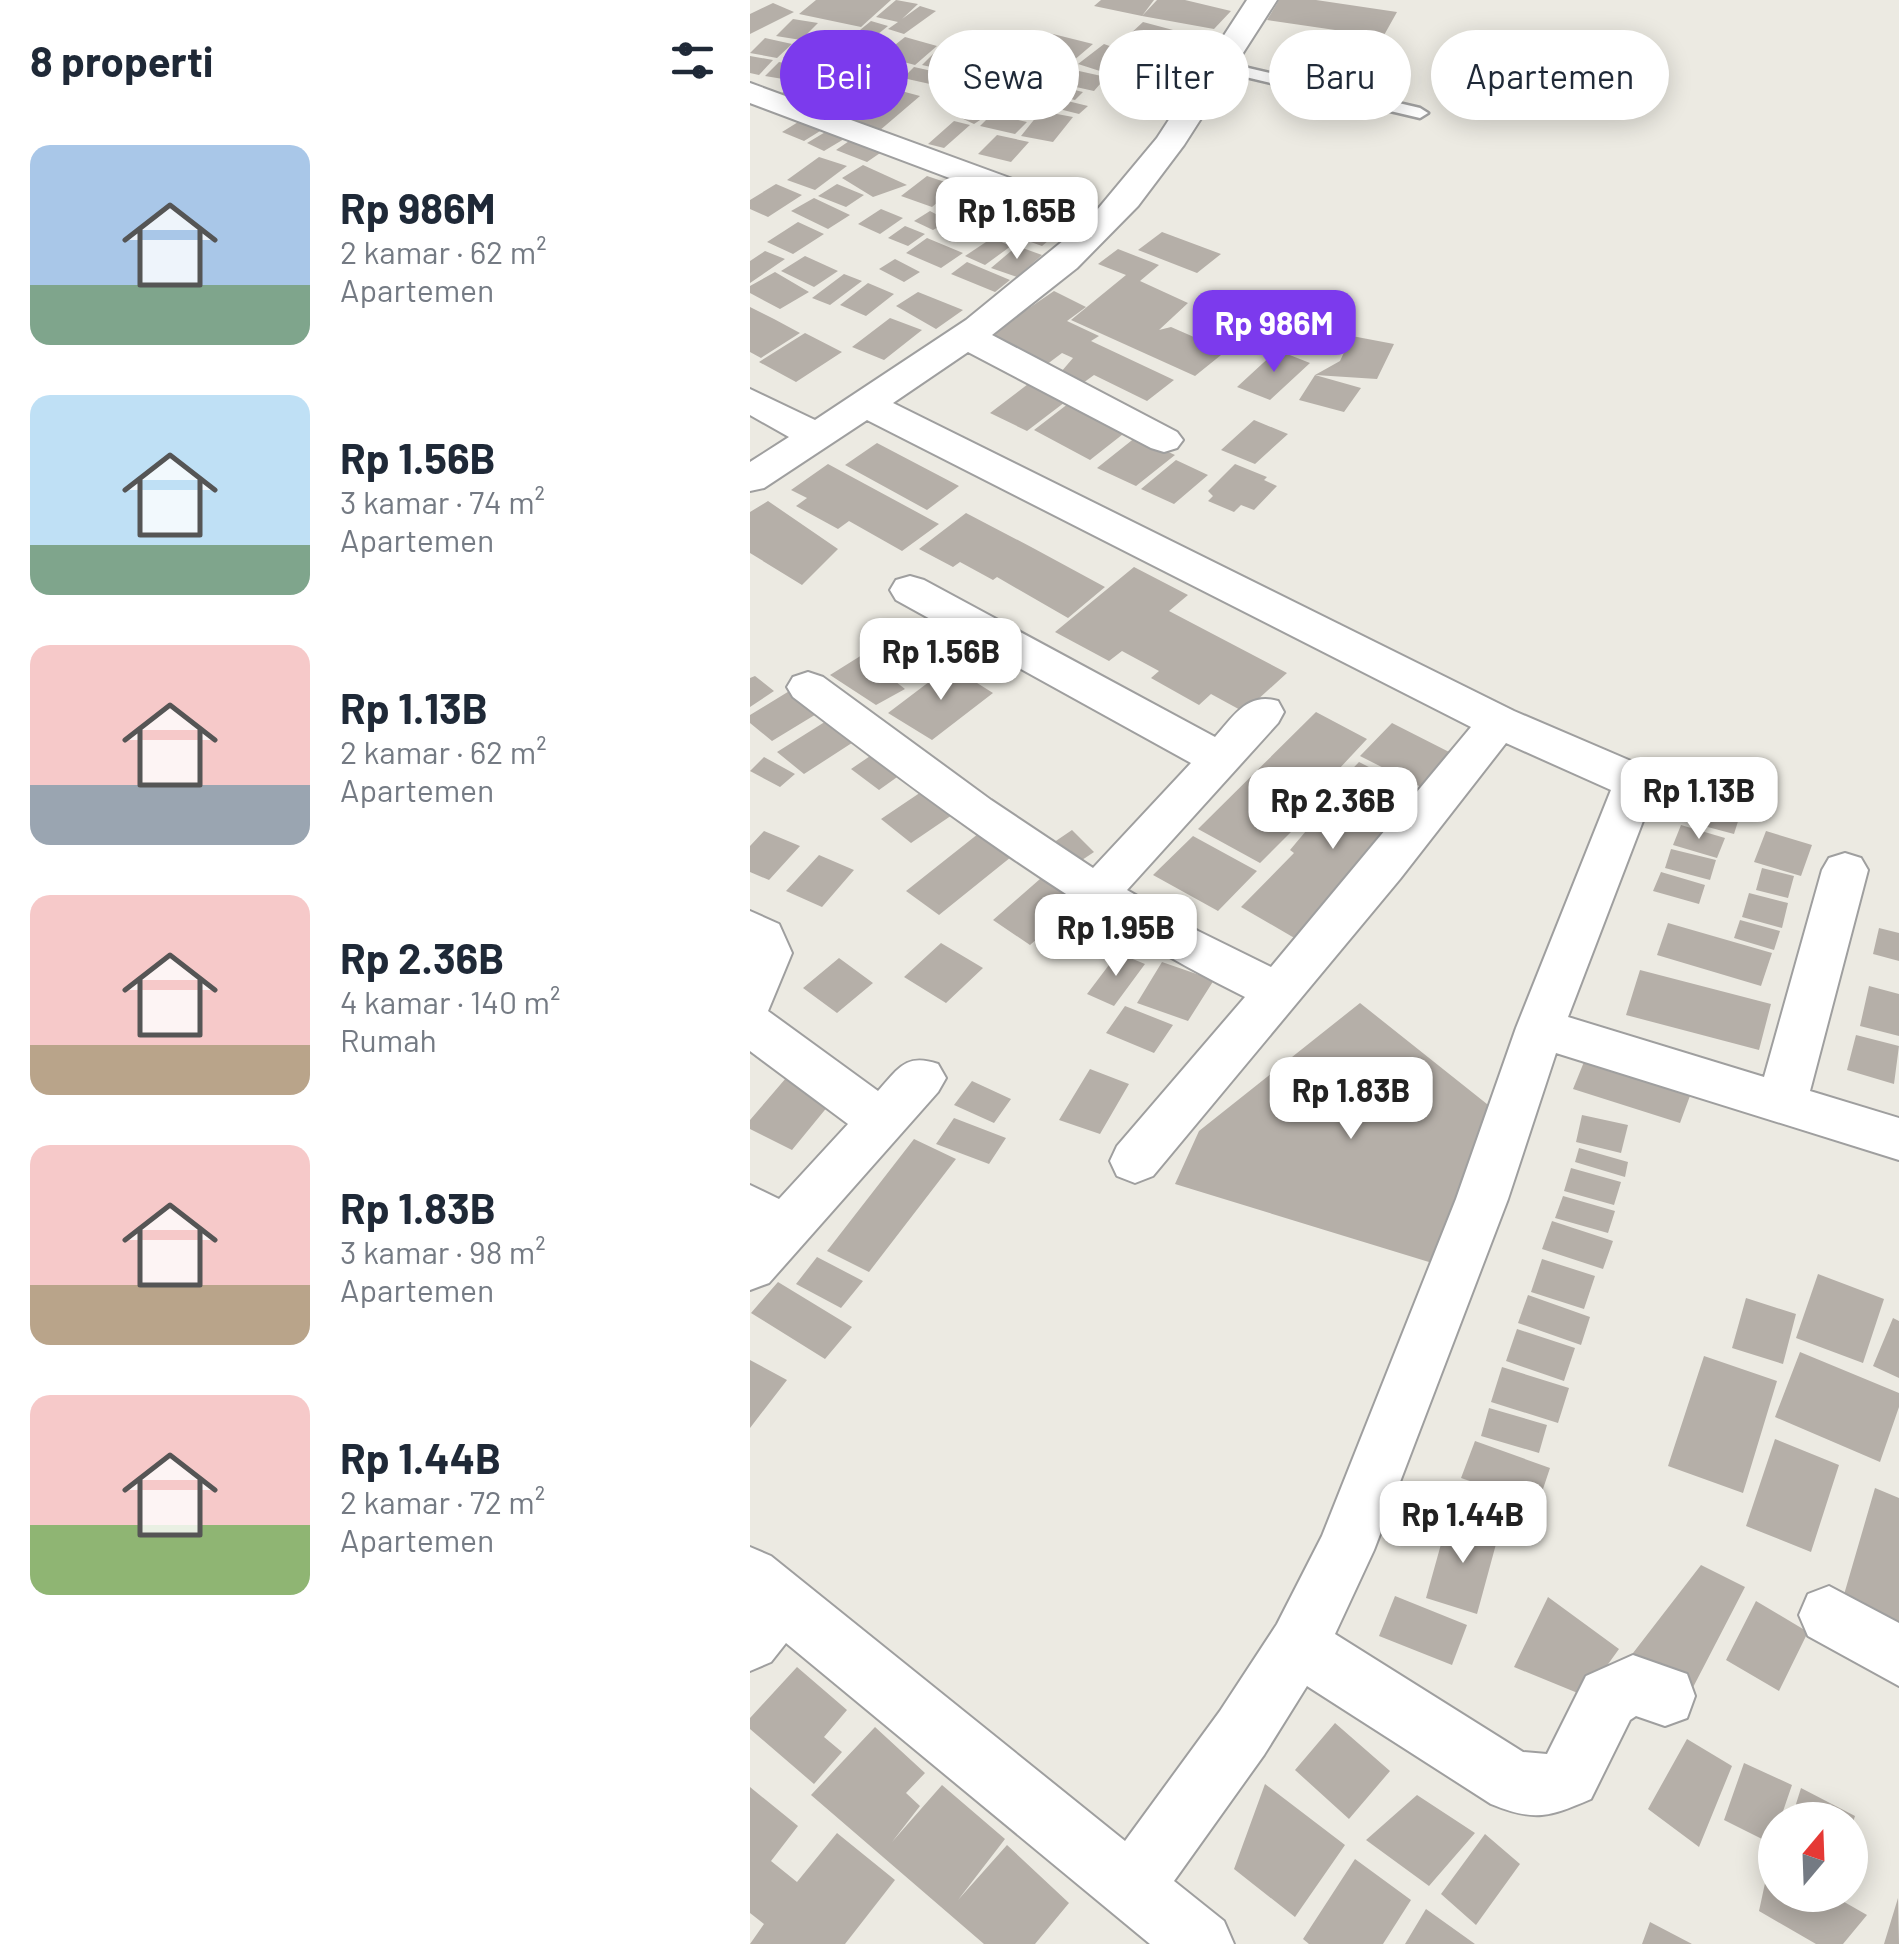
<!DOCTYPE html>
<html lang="id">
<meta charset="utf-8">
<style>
:root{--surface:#fff;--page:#f2f2f3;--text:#1f2937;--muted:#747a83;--accent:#7c3aed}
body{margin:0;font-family:Barlow,sans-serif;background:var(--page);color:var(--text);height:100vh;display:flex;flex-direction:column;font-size:38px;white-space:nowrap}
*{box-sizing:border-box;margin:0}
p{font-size:32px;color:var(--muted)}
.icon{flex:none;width:55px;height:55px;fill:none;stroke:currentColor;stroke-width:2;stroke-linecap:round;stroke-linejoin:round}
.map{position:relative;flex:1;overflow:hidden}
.details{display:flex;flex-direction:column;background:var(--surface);width:750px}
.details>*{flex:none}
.hud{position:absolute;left:30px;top:30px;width:950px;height:90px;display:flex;gap:20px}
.needle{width:65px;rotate:19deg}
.controls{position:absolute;left:1008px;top:1802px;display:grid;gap:20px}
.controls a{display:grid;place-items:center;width:110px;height:110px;border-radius:50%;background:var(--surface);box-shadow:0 5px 25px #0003;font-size:50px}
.price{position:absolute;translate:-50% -85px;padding:0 22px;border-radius:20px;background:#fff;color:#222;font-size:32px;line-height:65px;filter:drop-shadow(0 2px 5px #0008)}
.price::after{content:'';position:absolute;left:50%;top:60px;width:30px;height:22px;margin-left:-15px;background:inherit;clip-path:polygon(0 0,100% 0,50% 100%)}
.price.on{background:var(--accent);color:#fff}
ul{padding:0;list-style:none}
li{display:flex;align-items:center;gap:30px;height:250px;padding:0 30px}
li span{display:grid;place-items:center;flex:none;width:280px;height:200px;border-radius:20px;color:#555}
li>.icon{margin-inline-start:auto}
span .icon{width:120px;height:120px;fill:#fffc;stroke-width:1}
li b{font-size:42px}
h2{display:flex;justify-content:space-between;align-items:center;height:120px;padding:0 30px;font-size:42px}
.tag{padding:0 35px;border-radius:45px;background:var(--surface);box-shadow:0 5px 25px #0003;font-size:35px;line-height:90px}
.tag.on{background:var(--accent);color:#fff}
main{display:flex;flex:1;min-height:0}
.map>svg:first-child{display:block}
.building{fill:#b5afa8}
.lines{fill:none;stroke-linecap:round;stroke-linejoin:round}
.lane-casing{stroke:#9f9f9f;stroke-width:5}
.street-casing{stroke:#9f9f9f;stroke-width:4}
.lane{fill:#fff;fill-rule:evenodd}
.street{fill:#fff;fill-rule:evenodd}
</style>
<main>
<section class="details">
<h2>8 properti<svg class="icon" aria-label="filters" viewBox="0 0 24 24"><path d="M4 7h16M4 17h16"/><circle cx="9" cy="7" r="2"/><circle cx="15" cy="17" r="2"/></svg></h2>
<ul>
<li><span style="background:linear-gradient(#a9c7e8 70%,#7fa58c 0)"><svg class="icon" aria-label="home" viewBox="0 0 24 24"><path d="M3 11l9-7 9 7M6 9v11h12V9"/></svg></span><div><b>Rp 986M</b><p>2 kamar · 62 m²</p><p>Apartemen</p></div></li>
<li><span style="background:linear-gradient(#bfe0f5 75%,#7fa58c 0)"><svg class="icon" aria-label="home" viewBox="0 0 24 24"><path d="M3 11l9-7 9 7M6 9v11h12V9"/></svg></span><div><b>Rp 1.56B</b><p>3 kamar · 74 m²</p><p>Apartemen</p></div></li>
<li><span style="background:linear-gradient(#f6c9c9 70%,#9aa5b1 0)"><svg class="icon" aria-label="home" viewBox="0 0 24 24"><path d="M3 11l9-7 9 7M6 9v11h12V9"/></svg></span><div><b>Rp 1.13B</b><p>2 kamar · 62 m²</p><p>Apartemen</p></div></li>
<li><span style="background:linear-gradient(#f6c9c9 75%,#b9a48a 0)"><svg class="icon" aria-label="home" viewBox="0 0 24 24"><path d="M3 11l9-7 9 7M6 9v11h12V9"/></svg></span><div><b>Rp 2.36B</b><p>4 kamar · 140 m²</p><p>Rumah</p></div></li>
<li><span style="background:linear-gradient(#f6c9c9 70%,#b9a48a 0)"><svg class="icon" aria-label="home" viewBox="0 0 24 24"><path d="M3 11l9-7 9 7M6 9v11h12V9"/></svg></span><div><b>Rp 1.83B</b><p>3 kamar · 98 m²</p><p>Apartemen</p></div></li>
<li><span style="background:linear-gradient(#f6c9c9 65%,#8fb573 0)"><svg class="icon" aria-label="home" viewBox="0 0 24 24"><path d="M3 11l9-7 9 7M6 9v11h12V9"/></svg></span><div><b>Rp 1.44B</b><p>2 kamar · 72 m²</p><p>Apartemen</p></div></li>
</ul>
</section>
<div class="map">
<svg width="1149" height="1944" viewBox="0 0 1149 1944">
<rect width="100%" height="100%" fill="#eceae2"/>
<path class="building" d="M66,0H141L111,27L49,14Z
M146,0L168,4L152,19L170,6L186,11L154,34L138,29L148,22L126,17Z
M351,0H404L392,16L407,0H435L481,11L464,29L392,16L344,6Z
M529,0H566L647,12L633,37L517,20Z
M23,3L44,12L0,34V14Z
M43,19L68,23L51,40L26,36Z
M121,21L138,26L82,71L65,67Z
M393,22L453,38L415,66L396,58L375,79L328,64L354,44L365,48Z
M295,32L343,44L323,61L276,49Z
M155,37L187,46L165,65L131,56Z
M15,38L42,44L27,58L0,53Z
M557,45L605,56L610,51L648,63L631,83L542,61Z
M46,47L73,54L61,64L33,58Z
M189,48L216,53L199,71L172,65Z
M273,51L298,59L280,73L254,65Z
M0,56L23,60L9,75L0,73Z
M29,62L53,67L39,80L15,76Z
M164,67L191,73L180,84L153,78Z
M119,71L143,76L133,87L108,81Z
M329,71L356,77L344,91L317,85Z
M54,74L74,78L51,99L31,94Z
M234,82L268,91L255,102L221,93Z
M97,83L127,90L101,114L71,107Z
M308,86L333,92L325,100L299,94Z
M140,88L170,96L129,131L101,120Z
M297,96L338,106L329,114L289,104Z
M226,99L250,107L224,124L209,117Z
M291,111L323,117L303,142L271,136Z
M242,114L277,122L265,134L230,126Z
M53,119L75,128L54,141L32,132Z
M204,121L220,125L194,148L178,144Z
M82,128L99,136L74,151L57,143Z
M247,135L279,142L261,162L228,154Z
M105,137L136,149L117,162L86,150Z
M69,157L97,166L65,190L37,180Z
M113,165L157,185L123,197L92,178Z
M177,176L207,186L182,207L151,196Z
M222,182L254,192L235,209L202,199Z
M26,184L52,195L18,217L0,209V200Z
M87,184L114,195L96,207L68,196Z
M259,194L282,201L256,225L233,217Z
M64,198L100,215L78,229L41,211Z
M131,209L153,218L130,234L108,224Z
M180,211L199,221L183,230L164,221Z
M274,217L311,230L292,246L255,233Z
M48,222L74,234L43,254L17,242Z
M155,226L175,234L158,246L138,238Z
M412,232L471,254L447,273L388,250Z
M177,238L213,253L191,268L156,253Z
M242,238L261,246L235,265L215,256Z
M267,246L292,255L267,277L241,268Z
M368,249L409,265L390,281L438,303L409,330L421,327L476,351L445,376L321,320L376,275L348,264Z
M15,251L35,259L0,283V261Z
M55,256L88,271L64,287L31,271Z
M145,259L170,272L154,282L129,269Z
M217,262L260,280L245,292L201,274Z
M25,272L59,292L30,309L0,293V286Z
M94,274L112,281L80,305L62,298Z
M118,283L144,294L116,316L90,305Z
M304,291L336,307L317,321L349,336L341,341L424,380L397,401L344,375L333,383L311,372L323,358L312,353L292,368L234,339Z
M168,292L213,310L186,329L146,306Z
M0,307L24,319L50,333L11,358L0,352Z
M140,318L172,330L134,360L102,347Z
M55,333L92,352L46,382L9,362Z
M586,333L644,344L627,379L565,375L611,388L594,412L549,400L565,375L590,361L597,346L581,343Z
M527,350L560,363L520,400L487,387Z
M282,381L319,399L277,431L240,413Z
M323,400L382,427L340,460L284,430Z
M504,420L538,434L505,464L471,450Z
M386,437L425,455L386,486L347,468Z
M127,443L209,486L177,510L95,465Z
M426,460L458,475L424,504L391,489Z
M78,464L189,524L152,551L99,521L88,529L46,506L57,498L41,490Z
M485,464L517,477L514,480L527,486L504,510L491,505L484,512L458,501L463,496L458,491Z
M18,501L88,549L52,585L0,553V512Z
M216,513L283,548L355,587L318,618L247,577L243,580L210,562L203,567L169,549Z
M384,567L438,595L419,611L537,673L494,712L461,694L449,705L401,678L409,671L372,651L359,661L305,632Z
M112,655L155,689L126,705L80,675Z
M200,666L243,693L182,740L138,713Z
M5,676L24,691L0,707V678Z
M41,690L68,713L22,741L0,723V715Z
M566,712L617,739L560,800L556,798L531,823L544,829L510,863L448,829Z
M81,718L108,739L54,774L27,752Z
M642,723L707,756L675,789L610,756Z
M129,750L157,770L129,790L101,769Z
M14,757L45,774L30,787L0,771Z
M609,762L672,794L553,943L491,907L544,853L540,850L587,794L581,791Z
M177,788L208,811L161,843L131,819Z
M943,799L991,812L984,834L935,821Z
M931,825L975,838L967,858L923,845Z
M233,830L266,853L189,915L156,891Z
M322,830L344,852L323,866L297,847Z
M14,831L50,846L19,880L0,872V846Z
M1016,831L1062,845L1051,876L1004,862Z
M443,836L507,871L468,911L403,875Z
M921,849L966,860L960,880L915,868Z
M69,855L104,870L72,907L36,891Z
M1012,868L1044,876L1038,898L1006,890Z
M298,872L336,896L280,945L243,920Z
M911,872L955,885L949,904L903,891Z
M999,893L1038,903L1032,928L992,917Z
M990,920L1030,931L1024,950L984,938Z
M918,923L1022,953L1011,986L907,955Z
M1129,928L1149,933V961L1123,954Z
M191,943L233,968L196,1003L154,977Z
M368,953L395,964L364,1006L337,994Z
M89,958L123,983L87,1013L53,988Z
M412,962L464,980L438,1021L387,1003Z
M890,970L1021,1004L1009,1050L876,1015Z
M1119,986L1149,994V1036L1110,1026Z
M610,1003L747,1112L692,1266L425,1184L449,1131Z
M375,1006L423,1025L404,1053L356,1033Z
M1106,1035L1149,1046L1144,1084L1097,1070Z
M838,1052L944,1085L930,1123L823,1089Z
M340,1069L379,1084L350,1134L309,1120Z
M36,1078L83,1100L42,1150L0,1129V1120Z
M222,1081L261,1099L244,1123L204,1105Z
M832,1115L878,1125L871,1153L826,1142Z
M204,1118L256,1138L239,1164L186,1144Z
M164,1139L206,1159L119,1272L77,1251Z
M829,1148L878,1162L875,1177L825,1162Z
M821,1168L871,1182L864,1205L814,1191Z
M813,1196L865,1211L858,1233L805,1218Z
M802,1221L863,1241L853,1269L792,1249Z
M67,1257L113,1281L91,1308L46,1284Z
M792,1259L845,1276L834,1309L781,1292Z
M1068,1274L1134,1299L1113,1363L1046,1338Z
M28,1282L102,1327L75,1359L1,1313Z
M778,1295L840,1317L831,1345L768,1323Z
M996,1298L1046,1314L1033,1364L982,1348Z
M1143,1318L1149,1321V1378L1123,1366Z
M767,1329L825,1348L814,1381L756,1361Z
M1050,1352L1149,1393V1407L1130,1462L1025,1417Z
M954,1356L1027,1381L993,1493L918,1466Z
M0,1360L37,1380L0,1428Z
M752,1367L819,1388L808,1423L741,1402Z
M739,1408L797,1425L789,1453L731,1436Z
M1025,1439L1089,1465L1061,1552L996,1526Z
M725,1441L800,1468L788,1504L711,1478Z
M716,1486L777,1506L767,1534L706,1514Z
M1125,1488L1149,1498V1630L1093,1598Z
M698,1519L749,1533L727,1614L676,1598Z
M951,1565L995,1587L938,1697L883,1653Z
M645,1596L717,1625L702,1665L629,1636Z
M798,1597L869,1649L835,1696L764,1667Z
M1006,1601L1058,1632L1029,1691L976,1660Z
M47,1667L97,1710L74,1737L92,1752L64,1784L0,1729V1718Z
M585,1723L640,1771L599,1819L545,1770Z
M125,1727L175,1773L156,1793L170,1806L142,1842L192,1785L255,1839L208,1900L257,1845L319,1903L285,1944H234L61,1795Z
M937,1739L982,1766L949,1847L898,1809Z
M994,1763L1042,1785L1030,1820H1025L1022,1844L974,1820Z
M515,1784L595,1845L545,1917L484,1869Z
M0,1787L48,1826L21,1861L47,1882L87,1833L145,1880L95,1944H0L14,1924L0,1913Z
M1051,1788L1105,1816L1101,1828L1100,1820H1041Z
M667,1795L725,1833L679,1886L616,1840Z
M735,1834L770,1864L726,1925L691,1894Z
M605,1859L661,1900L633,1944H559L553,1939Z
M1020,1860L1025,1862V1895H1082L1117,1915L1093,1944H1066L1009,1911Z
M1148,1898L1149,1944H1134Z
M676,1909L725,1944H655Z
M900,1922L942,1944H892Z"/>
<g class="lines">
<defs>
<path id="lane" d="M468,61L670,108L678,113L670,118L462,69V63Z"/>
<path id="street" d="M497,0H527L434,145L388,206L327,268L242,335L427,432L433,440L427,448L414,452L401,448L218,352L143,403L764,711L888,764L906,787L818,1017L1014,1077L1072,870L1079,858L1095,853L1111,858L1118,870L1060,1091L1149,1118V1160L806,1053L758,1199L624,1550L585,1634L773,1752L797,1754L836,1676L883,1655L937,1674L945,1696L937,1718L915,1726L886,1716L880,1720L841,1799C799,1817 785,1822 741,1804L557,1686L514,1755L424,1881L474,1921L484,1944H400L36,1643L21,1662L0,1671V1547L21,1556L375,1841L470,1711L527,1624L572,1536L706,1199L766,1028L861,790L756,743L650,879L403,1176L385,1183L367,1176L360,1161L367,1146L495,997C332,916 188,808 43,697L37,687L43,677L58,672L73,677L241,800L343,868L441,763L146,600L140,590L146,580L160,576L174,580L465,737C484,716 497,692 528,701L534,712L528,723L377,890L448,931L521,967L721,727L117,420L14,488L0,491V462L39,437L0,415V389L65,420L216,320L330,227L0,103V83L347,210L407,138Z
M0,911L29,924L42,953L18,1011L128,1091C149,1068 156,1053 188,1064L196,1078L188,1092L19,1283L0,1290V1185L29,1199L98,1124L0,1051Z
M1079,1586L1149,1623V1686L1058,1636L1049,1615L1058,1594Z"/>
</defs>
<use href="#lane" class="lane-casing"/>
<use href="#street" class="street-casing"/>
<use href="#lane" class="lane"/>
<use href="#street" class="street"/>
</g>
</svg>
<div class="controls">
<a><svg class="needle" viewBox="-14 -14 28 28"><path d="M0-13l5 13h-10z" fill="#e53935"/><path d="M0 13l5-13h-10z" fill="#747a83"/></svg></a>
</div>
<b class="price" style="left:267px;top:262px">Rp 1.65B</b>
<b class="price on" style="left:524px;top:375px">Rp 986M</b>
<b class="price" style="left:191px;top:703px">Rp 1.56B</b>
<b class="price" style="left:949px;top:842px">Rp 1.13B</b>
<b class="price" style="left:583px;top:852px">Rp 2.36B</b>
<b class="price" style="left:366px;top:979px">Rp 1.95B</b>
<b class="price" style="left:601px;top:1142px">Rp 1.83B</b>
<b class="price" style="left:713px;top:1566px">Rp 1.44B</b>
<div class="hud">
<a class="tag on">Beli</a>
<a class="tag">Sewa</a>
<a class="tag">Filter</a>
<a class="tag">Baru</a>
<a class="tag">Apartemen</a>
</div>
</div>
</main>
